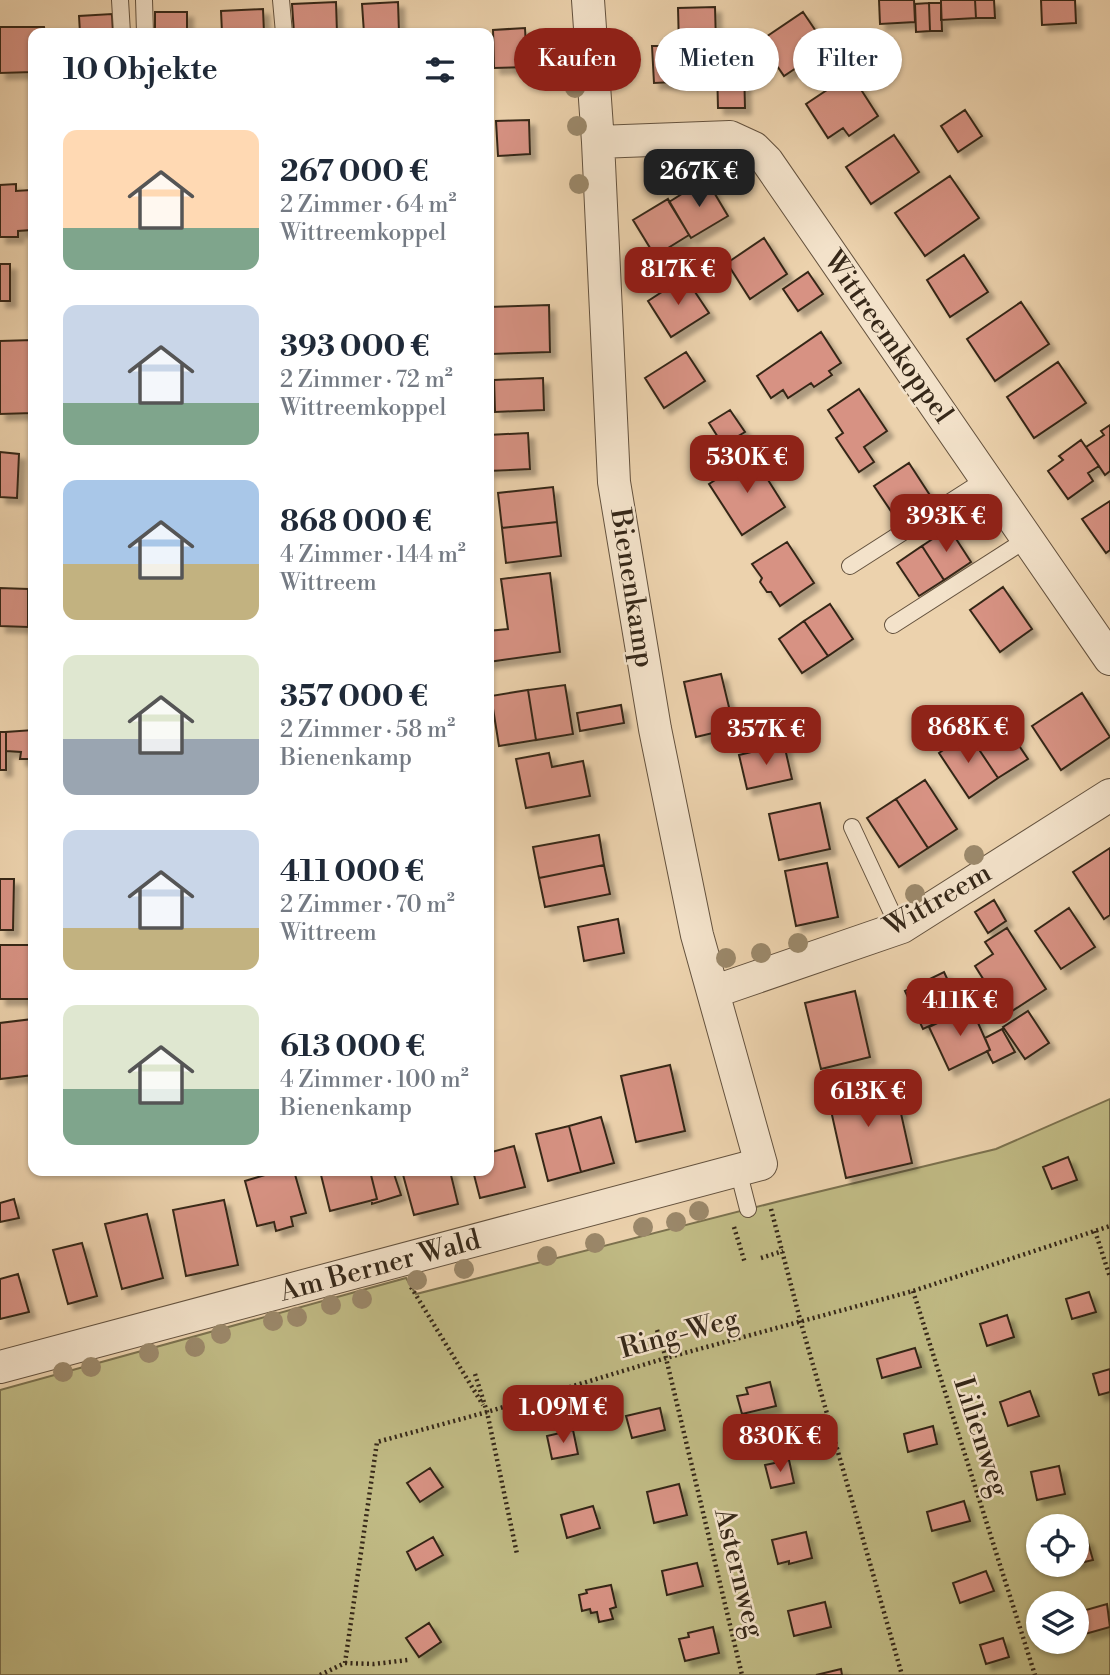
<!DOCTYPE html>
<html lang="de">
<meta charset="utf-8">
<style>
:root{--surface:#fff;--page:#f6f6f7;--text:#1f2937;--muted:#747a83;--accent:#8f2418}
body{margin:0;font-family:"Libre Bodoni",serif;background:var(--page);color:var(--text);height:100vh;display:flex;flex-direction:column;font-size:26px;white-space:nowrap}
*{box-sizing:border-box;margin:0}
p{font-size:23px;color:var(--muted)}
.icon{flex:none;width:38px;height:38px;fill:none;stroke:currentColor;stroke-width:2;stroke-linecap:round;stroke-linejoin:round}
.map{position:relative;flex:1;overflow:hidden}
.sheet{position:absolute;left:28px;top:28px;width:466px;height:1148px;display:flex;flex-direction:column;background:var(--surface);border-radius:14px;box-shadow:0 2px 5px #0004}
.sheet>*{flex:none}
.hud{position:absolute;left:514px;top:28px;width:490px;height:63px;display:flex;gap:14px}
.tools{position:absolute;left:1026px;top:1514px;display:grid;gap:14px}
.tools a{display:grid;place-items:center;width:63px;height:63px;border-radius:50%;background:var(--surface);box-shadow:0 2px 5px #0004;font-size:35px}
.price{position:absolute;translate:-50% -60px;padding:0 16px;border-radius:14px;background:var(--accent);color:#fff;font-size:23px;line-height:46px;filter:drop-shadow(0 2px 4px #0008)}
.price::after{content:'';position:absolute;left:50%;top:42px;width:21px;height:16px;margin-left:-10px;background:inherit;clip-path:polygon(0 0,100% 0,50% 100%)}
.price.current{background:#222;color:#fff}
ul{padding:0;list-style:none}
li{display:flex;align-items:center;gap:21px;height:175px;padding:0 35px}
li span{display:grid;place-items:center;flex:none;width:196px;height:140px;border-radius:14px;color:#555}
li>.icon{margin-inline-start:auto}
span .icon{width:84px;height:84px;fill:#fffc;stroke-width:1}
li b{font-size:30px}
h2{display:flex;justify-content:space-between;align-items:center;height:84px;padding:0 35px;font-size:30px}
.chip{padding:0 24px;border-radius:32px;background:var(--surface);box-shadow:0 2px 5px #0004;font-size:24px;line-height:63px}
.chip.current{background:var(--accent);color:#fff}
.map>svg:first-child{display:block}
.green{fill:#c0ba84;stroke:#7b714e;stroke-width:2;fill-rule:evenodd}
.building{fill:#d79283;stroke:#362819;stroke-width:2;filter:url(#shadow)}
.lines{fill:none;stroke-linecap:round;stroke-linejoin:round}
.service-casing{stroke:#64523e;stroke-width:18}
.minor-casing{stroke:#64523e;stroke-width:34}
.path{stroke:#362819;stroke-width:4.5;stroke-dasharray:2 3.5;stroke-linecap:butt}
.service{stroke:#f3e2ca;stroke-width:16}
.minor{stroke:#f3e2ca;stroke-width:32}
.tree{fill:#9b886a}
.labels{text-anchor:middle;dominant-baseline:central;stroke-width:5;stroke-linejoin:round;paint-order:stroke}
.street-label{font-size:28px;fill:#362819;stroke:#f3e2ca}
</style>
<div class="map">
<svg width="1110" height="1675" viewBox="0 0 1110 1675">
<defs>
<filter id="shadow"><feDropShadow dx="6" dy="6" stdDeviation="2" flood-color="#0004"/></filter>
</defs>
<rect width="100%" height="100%" fill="#ecd2ad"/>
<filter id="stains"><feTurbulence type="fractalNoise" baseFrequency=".00286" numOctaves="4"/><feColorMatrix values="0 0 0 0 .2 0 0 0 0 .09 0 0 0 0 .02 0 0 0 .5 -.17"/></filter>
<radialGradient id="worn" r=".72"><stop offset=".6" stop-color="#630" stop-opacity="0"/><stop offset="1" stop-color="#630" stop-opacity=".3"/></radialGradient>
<path class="green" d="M1110,1099V1675H0V1390L406,1278L416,1294L780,1201L996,1149ZM1038,1526H1076V1564H1038ZM1038,1603H1076V1642H1038Z"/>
<path class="building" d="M879,0H914L915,22L880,24Z
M941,0H975L976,18L941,20Z
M975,0H994L995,18H976Z
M1041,0H1075L1076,23L1042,25Z
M336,2L337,33H294L292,4Z
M398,2L399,33H364L362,4Z
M929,3L930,31L916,32L915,4Z
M929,3H941L942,31H930Z
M715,7L717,80L654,83L652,46H679L678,8Z
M263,9L264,33H222L221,11Z
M155,12H187V33H155Z
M803,12L828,49L816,57L821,65L803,78L796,68L784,76L760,41Z
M112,14L113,33H80L79,16Z
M0,27H44L45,33H33V72L0,73Z
M525,28L527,67L494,68L493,30Z
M717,67H744L745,108H718Z
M851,74L878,116L849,136L843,128L828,138L806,104Z
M965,110L982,136L958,152L941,126Z
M529,120L530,154L498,156L496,121Z
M894,135L919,172L871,204L846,167Z
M950,176L979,218L925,256L895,213Z
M706,179L728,216L691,238L669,202Z
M16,184V191L31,190L33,192V228L32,230L18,231V237H0V185Z
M668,199L689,235L655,256L633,220Z
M764,238L787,274L750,299L727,263Z
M964,255L988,292L950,317L927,280Z
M0,264H10V301H0Z
M808,272L823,294L798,311L783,289Z
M685,277L709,313L671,337L648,301Z
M1021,302L1049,344L995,381L967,339Z
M549,305L550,352L491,354L489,307Z
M821,332L841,363L829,371L832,375L814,387L811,383L788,398L783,390L771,398L757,376Z
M33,340V413L0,414V341Z
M686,352L705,381L664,408L645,378Z
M1058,362L1086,403L1034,438L1007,397Z
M543,378L544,410L495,412L494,380Z
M859,389L887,431L864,447L874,462L859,472L836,438L843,433L828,410Z
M730,410L745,432L723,445L709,423Z
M1110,425V471L1105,475L1086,447L1104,435L1101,431Z
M528,433L530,469L488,471V435Z
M1081,440L1099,466L1088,473L1093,481L1068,499L1048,471L1063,460L1059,456Z
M0,452L19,454L17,498L0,497Z
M753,456L785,507L742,535L709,484Z
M909,463L935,503L901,526L874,486Z
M553,487L557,522L502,528L498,493Z
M1110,501V550L1106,553L1082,519Z
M557,522L561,556L506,563L502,528Z
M949,528L971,562L944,580L922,546Z
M787,542L814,583L780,606L771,592H767L760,582L762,578L752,564Z
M922,546L944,580L919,596L897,563Z
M550,573L560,652L488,662V631L508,629L501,579Z
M1003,587L1032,629L1000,652L970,610Z
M0,588L28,589V627L0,626Z
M830,604L853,639L828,656L804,621Z
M804,621L828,656L802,673L779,639Z
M721,674L734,728L696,737L684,682Z
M565,685L573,734L536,740L528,690Z
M528,690L536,740L499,746L491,696Z
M1082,693L1110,737L1061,770L1032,726Z
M621,705L624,723L580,731L577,713Z
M997,713L1028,759L998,778L968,733Z
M33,730V783H31V759H20L21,752L6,751V732Z
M0,732H6V770H0Z
M968,733L998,778L969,798L939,753Z
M784,744L792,779L747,789L739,755Z
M549,753L552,767L583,761L590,796L526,808L516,759Z
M925,780L957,829L928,848L896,799Z
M896,799L928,848L899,867L867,818Z
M820,803L830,849L779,860L769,814Z
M599,835L604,865L539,878L533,847Z
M1110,848V915L1104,919L1073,872Z
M827,863L838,917L796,926L785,871Z
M604,865L610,894L545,907L539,878Z
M0,879H14L13,930H0Z
M994,900L1006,921L988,933L975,912Z
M1069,908L1095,947L1061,969L1035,931Z
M618,919L624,953L584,961L578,927Z
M1007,928L1046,989L1006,1015L975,966L993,954L985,942Z
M0,945H33V999H0Z
M944,972L962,1011L923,1029L905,991Z
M855,991L870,1057L821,1069L805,1003Z
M971,1007L990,1050L949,1070L929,1027Z
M1028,1011L1049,1043L1025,1059L1003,1027Z
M33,1019V1075L0,1079V1023Z
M1002,1029L1015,1052L993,1063L987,1051L990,1050L985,1038Z
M670,1065L685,1131L636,1142L621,1076Z
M869,1078L873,1096L896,1091L912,1163L846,1178L826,1088Z
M601,1117L614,1163L581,1172L569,1126Z
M569,1126L581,1172L548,1181L536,1134Z
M514,1146L525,1187L480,1198L473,1171H488V1153Z
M1068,1157L1077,1180L1052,1189L1043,1167Z
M275,1171H294L306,1213L291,1217L293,1226L276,1231L274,1222L257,1226L245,1181L275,1172Z
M320,1171H370L377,1199L330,1211Z
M370,1171H393L401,1195L372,1204V1200L377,1199Z
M402,1171H450L458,1204L414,1215Z
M14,1199L19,1218L0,1222V1203Z
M224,1200L238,1265L186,1276L173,1210Z
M147,1214L163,1278L122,1289L105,1224Z
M82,1243L97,1296L68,1304L53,1250Z
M18,1274L29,1312L0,1319V1279Z
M1089,1292L1096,1312L1072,1319L1066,1299Z
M1007,1315L1014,1337L987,1346L980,1324Z
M915,1348L921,1367L882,1378L877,1359Z
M1110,1369V1392L1099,1395L1093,1374Z
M770,1382L776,1406L742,1414L737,1396L748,1394L746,1388Z
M1030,1391L1039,1416L1008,1426L1000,1402Z
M660,1408L665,1430L632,1438L626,1416Z
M933,1426L937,1444L908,1452L904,1434Z
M573,1430L578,1454L552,1459L547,1436Z
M789,1460L794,1483L771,1488L765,1465Z
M1059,1466L1065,1494L1037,1500L1031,1472Z
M430,1468L443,1487L420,1502L407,1483Z
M679,1484L687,1515L654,1523L647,1492Z
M964,1501L970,1521L932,1531L927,1512Z
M593,1506L600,1528L567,1538L561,1515Z
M806,1532L812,1558L789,1564V1561L778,1564L772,1540Z
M433,1537L443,1555L416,1570L407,1552Z
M1087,1539L1093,1560L1076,1564V1541Z
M697,1563L703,1586L667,1595L662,1571Z
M986,1571L994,1591L960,1603L953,1583Z
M611,1585L616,1607L610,1609L613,1619L599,1622L597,1612L591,1613L590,1609L582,1611L579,1595L587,1593L586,1590Z
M825,1602L831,1627L794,1636L788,1611Z
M1107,1604L1110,1627L1085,1634L1079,1612Z
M429,1623L441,1642L419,1657L406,1638Z
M713,1627L719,1653L685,1661L679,1639L689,1637L688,1633Z
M1003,1638L1009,1657L986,1664L980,1645Z
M841,1669L842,1675H816Z"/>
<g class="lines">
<defs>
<path id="service" d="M120,0L122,33
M144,0L145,33
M281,0L284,33
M850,566L986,479
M893,625L1027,539
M852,827L899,928
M738,1170L748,1209"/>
<path id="minor" d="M598,142L730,137L754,148L767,161L1110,659
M713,992L902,927L1110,795
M0,1367L761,1164L697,935L655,729L614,482L598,142L588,0"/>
</defs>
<use href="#service" class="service-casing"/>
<use href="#minor" class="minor-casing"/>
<path class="path" d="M771,1209L801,1323L902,1675
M734,1227L745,1263
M1095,1231L1110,1277
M761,1258L783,1251
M411,1287L483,1405
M913,1291L1035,1675
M657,1330L666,1358L742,1675
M475,1374L487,1412L517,1554
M345,1663L374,1664L408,1660
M320,1675L345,1663L377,1442L487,1412L666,1358L913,1291L1110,1226"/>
<use href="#service" class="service"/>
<use href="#minor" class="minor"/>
</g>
<g class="tree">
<circle cx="573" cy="39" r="10"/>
<circle cx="573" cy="61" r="10"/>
<circle cx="575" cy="88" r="10"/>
<circle cx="577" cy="126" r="10"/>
<circle cx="579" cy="184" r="10"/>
<circle cx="974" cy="855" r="10"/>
<circle cx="915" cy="894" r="10"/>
<circle cx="798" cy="943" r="10"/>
<circle cx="761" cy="953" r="10"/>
<circle cx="726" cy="958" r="10"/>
<circle cx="699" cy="1211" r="10"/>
<circle cx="676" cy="1222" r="10"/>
<circle cx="643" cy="1227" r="10"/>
<circle cx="595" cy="1243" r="10"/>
<circle cx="547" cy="1256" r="10"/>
<circle cx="464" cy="1269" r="10"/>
<circle cx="417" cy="1280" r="10"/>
<circle cx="362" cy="1299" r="10"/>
<circle cx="331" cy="1305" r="10"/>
<circle cx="297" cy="1317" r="10"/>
<circle cx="273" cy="1321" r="10"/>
<circle cx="221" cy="1334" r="10"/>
<circle cx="195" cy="1347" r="10"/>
<circle cx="149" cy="1353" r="10"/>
<circle cx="91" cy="1367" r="10"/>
<circle cx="63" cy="1372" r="10"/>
</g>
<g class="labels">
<g class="street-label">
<text transform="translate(888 337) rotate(55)">Wittreemkoppel</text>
<text transform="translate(632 588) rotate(81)">Bienenkamp</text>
<text transform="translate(938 900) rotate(-30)">Wittreem</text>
<text transform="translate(380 1266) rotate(-15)">Am Berner Wald</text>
<text transform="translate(679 1334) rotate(-15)">Ring-Weg</text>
<text transform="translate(981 1437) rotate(72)">Lilienweg</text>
<text transform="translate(739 1573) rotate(76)">Asternweg</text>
</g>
</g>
<rect width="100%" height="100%" filter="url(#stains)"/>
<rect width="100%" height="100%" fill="url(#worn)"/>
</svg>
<div class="tools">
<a><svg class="icon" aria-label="locate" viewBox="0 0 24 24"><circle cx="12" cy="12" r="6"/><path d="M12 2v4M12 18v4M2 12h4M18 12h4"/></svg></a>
<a><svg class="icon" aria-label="layers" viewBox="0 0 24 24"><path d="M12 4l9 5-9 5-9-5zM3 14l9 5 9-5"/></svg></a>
</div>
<b class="price current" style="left:699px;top:209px">267K €</b>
<b class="price" style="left:678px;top:307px">817K €</b>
<b class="price" style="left:747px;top:495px">530K €</b>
<b class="price" style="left:946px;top:554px">393K €</b>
<b class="price" style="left:968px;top:765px">868K €</b>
<b class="price" style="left:766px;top:767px">357K €</b>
<b class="price" style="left:960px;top:1038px">411K €</b>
<b class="price" style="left:868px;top:1129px">613K €</b>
<b class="price" style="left:563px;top:1445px">1.09M €</b>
<b class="price" style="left:780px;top:1474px">830K €</b>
<div class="hud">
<a class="chip current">Kaufen</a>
<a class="chip">Mieten</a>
<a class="chip">Filter</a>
</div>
<section class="sheet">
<h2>10 Objekte<svg class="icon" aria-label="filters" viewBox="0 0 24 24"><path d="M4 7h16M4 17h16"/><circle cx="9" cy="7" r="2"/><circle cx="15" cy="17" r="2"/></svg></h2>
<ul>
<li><span style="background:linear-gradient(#ffd9b3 70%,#7fa58c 0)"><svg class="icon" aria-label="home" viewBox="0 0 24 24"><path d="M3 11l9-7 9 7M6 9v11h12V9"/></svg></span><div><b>267 000 €</b><p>2 Zimmer · 64 m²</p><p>Wittreemkoppel</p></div></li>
<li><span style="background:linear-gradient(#c9d6e8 70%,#7fa58c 0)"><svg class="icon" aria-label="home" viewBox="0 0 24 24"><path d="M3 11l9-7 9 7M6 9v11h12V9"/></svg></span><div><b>393 000 €</b><p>2 Zimmer · 72 m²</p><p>Wittreemkoppel</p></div></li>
<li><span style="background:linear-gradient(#a9c7e8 60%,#c2b280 0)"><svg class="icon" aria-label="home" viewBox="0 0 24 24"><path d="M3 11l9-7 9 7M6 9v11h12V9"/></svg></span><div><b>868 000 €</b><p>4 Zimmer · 144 m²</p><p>Wittreem</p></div></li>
<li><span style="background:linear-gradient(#dfe7d0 60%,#9aa5b1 0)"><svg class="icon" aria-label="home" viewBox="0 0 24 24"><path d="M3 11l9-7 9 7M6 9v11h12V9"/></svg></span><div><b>357 000 €</b><p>2 Zimmer · 58 m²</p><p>Bienenkamp</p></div></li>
<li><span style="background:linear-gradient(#c9d6e8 70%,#c2b280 0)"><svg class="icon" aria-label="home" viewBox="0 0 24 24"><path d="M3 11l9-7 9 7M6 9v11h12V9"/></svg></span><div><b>411 000 €</b><p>2 Zimmer · 70 m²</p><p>Wittreem</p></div></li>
<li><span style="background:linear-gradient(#dfe7d0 60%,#7fa58c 0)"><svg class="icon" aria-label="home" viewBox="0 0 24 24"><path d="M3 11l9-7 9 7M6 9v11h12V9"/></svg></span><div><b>613 000 €</b><p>4 Zimmer · 100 m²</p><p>Bienenkamp</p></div></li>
</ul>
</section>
</div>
